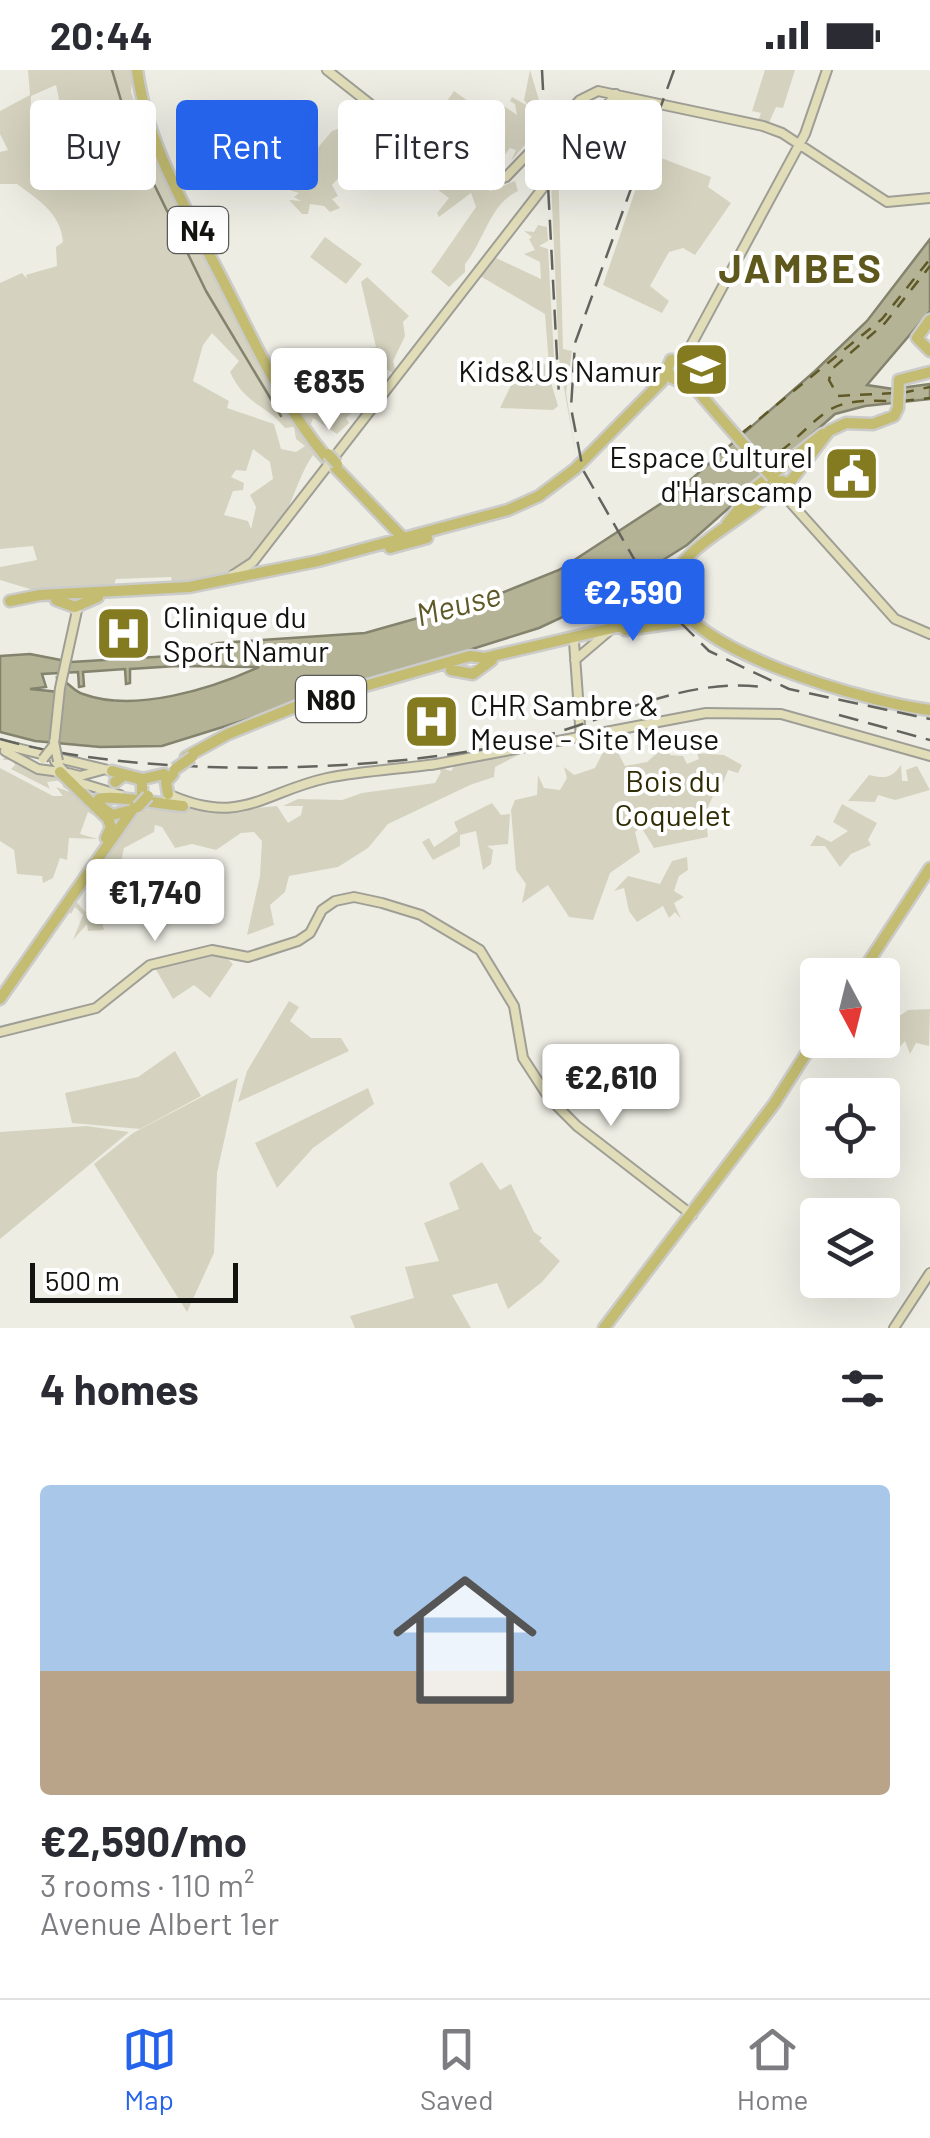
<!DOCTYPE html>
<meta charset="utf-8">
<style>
:root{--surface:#fff;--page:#f2f2f3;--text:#2b2b33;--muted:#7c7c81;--line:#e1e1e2;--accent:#2563eb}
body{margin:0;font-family:Barlow,sans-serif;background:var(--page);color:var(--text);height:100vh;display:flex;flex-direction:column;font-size:38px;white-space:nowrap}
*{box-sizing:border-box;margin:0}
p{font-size:32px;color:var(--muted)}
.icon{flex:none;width:55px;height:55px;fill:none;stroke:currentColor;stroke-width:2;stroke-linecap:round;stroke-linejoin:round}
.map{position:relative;height:1258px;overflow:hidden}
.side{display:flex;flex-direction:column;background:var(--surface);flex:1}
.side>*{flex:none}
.banner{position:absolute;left:30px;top:30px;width:870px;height:90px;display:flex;gap:20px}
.needle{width:65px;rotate:173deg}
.fabs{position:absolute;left:800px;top:888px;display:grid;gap:20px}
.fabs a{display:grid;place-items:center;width:100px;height:100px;border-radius:10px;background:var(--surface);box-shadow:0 10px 40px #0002;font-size:50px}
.scale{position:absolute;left:30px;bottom:25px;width:208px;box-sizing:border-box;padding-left:10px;border:5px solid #131310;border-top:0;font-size:28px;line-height:35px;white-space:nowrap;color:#131310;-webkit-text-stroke:8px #fff;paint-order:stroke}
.price{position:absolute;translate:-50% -85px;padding:0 22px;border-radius:10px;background:#fff;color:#222;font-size:32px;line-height:65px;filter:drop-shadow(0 2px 5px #0008)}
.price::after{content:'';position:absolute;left:50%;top:60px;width:30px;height:22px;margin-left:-15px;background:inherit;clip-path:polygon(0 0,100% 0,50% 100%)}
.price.selected{background:var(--accent);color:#fff}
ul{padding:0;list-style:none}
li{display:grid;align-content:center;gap:20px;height:530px;padding:0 40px}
li span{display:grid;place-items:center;height:310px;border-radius:10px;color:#555}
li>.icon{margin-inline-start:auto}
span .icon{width:180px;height:180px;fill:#fffc;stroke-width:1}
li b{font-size:42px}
h2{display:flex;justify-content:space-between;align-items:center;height:120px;padding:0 40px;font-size:42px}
.tag{padding:0 35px;border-radius:10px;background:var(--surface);box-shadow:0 10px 40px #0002;font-size:35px;line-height:90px}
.tag.selected{background:var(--accent);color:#fff}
.status{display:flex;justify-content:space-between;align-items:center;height:70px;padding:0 50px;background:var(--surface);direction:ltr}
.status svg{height:28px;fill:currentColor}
.tab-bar{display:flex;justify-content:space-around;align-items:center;height:140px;border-top:2px solid var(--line);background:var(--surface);font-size:28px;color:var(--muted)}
.tab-bar a{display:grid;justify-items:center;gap:5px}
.tab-bar .selected{color:var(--accent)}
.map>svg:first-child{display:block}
.green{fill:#d5d3bf;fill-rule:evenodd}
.water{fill:#b5b396;stroke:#84836e;stroke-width:2.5;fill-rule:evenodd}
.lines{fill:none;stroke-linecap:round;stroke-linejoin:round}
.stream{stroke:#84836e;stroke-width:2.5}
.ferry{stroke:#5e5926;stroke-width:2.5;stroke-dasharray:12 10;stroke-linecap:butt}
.secondary-casing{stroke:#9f9e96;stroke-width:12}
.primary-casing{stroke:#cbcbca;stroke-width:15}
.secondary{stroke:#e1ddb8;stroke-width:8}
.primary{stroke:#c3bc71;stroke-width:10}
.rail{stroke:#64645f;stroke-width:2.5;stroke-dasharray:20 10;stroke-linecap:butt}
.secondary-bridge-casing{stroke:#9f9e96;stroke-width:12;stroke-linecap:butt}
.primary-bridge-casing{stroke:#cbcbca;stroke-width:15;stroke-linecap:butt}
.secondary-bridge{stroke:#e1ddb8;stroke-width:8}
.primary-bridge{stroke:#c3bc71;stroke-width:10}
.labels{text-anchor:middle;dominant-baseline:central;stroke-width:8;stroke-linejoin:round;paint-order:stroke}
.shield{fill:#fff;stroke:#5a5a58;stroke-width:2.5}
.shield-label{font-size:28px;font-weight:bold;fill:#131310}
.poi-label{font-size:30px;fill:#131310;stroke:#fff;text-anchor:end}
.park-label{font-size:30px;fill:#2f2b03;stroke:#fff}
.water-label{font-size:32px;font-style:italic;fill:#5e5926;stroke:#fff}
.district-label{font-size:40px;font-weight:bold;letter-spacing:2.5px;fill:#5e581c;stroke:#fff}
</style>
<div class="status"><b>20:44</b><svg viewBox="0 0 49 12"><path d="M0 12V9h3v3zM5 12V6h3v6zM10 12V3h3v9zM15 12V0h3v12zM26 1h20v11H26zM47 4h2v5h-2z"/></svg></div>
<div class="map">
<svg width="930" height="1258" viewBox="0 0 930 1258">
<rect width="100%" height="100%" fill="#edede4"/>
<path class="green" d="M28,0H133L131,22L155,88L287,342L325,389L321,394L313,385C300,404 296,422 286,442C259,499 229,504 173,516L171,507L116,509L113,518L43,523L0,510V497L37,490L33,476L0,479V213L22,203L27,209L26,205L57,196L56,177L63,172C61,144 39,130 17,114H0V82L8,80L0,64V41L30,25ZM56,15L65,58L30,64L31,26ZM212,263L239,291L230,302C246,336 265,333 285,358L294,357L296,369L305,376L296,382L281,379L274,354L227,338L229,331L193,311L203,275ZM253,379L270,392L273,409L250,425L256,437L251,459L248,451L224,445L233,421L243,420L244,413L231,407L236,400L246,401Z
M530,0L541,37L530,69L511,91L516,80L510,78L490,104L502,105L485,116L490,121L515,111L518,121C489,135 485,170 465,194V202L449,217L431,202L476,137L471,123L439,147L437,143L449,128L429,113L444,95L433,80L465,92L428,58L454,21L485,43L495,30L517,45L515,34L510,31L512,27L528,36L524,30Z
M765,0H795L783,38L776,37L769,53L758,51L761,43L752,41Z
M351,54L369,55L393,68L360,114L356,110L361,104L350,95L332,115L338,126L332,129L340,138L330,142L324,136L310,134L308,144H302L289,130L301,131L294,127L299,123L286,119L289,112L332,61Z
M549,68L558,90L563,279L572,281L566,322L576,386L559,289Z
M648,83L711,107L708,117L731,133L695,185L683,178L669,182L650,216L669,231L662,243L603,215Z
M538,155L547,157L548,171L539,176L548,179L555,305L550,309L558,336L553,340L500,338L512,313L509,309L526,308L533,289L549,296L545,244L480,206L494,187L541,209L540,192L524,184L535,180L529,169L532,167L524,161L534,162Z
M325,167L362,194L346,214L310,187Z
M367,207L409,246L403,252L405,266L393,291L395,299L393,303L381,296L373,305V317L359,331L351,332L353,341L346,348L349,353L337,364L313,348L310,357L292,324L318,338L322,335L332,340L368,278L376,277L361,212Z
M668,674L670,685L683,686L687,694L699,689L697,683L724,685L742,695L738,703L728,700L718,726H713L705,744L708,767L654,778L641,757L635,762L640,782L610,803L593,850L569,847L548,815L522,833L526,814L516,800L511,740L515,730L537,725L538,705L544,718L560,720L567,708L564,697L574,705L595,698L605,678L616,679L625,696L647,692Z
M530,679L495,697L494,707L470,715L388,754L368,778L338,797L289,806L285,822L270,835L274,855L247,865L260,806L262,771L254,762L241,763L216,780L192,774L175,778L162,757L155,755L154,762L124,778L120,797L135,818L125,816L124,823L115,824L113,841L102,852L104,860L88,861L87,854L73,870L83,845L75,837L71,844L68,840L77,832L85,842L98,836L100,829L86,824L89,820L109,821L115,803L112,795L76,827L140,740L176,737L214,742L277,736L288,753L301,745L303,736H283L298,729L342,730L362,723L435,713L441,702L438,697L451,701L455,695Z
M7,683L36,700L55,701L108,752L105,765V752L88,742L80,764L98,769L69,768L67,790L60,788L53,808L43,813L42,806L17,804L14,780L0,771V698L53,726H63L56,717L73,723L63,717V710L47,712L50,719L11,699L15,695L12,690H3Z
M901,695L902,711H908L906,700L917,696L930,720L895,730L878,725L875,732L848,731L869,705C885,709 892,708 901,695Z
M492,733L501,745L510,744L508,774L487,776L493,780L491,794L483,800L476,761L460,765V776L433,790L422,772L429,768L434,777L458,761L454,752Z
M842,734L877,753L868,770L871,775L851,784L840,797L825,776H810L817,765L831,772L848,761L833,752Z
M687,787L688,800L679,806L674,821L684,827L674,833L681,849L675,842L669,848L663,836L637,852L629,841L624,818L614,821L628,806L660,814L672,791Z
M221,883L233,894L210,928L194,915L173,929L154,896Z
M289,931L299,937L290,951L311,968H341L349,981L238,1032L247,1001Z
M892,939L901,945L908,940L930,939L929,976L916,973L910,984L905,971L898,979L883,968V940Z
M175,981L201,1026L140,1059L72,1053L65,1023L138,1007Z
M238,1008L217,1103L214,1183L187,1242L94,1094L133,1063Z
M368,1018L374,1034L313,1078L277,1118L255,1073Z
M87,1056L129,1062L0,1169V1062Z
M482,1092L500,1120L511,1114L534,1162L542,1168L539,1171L560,1191L542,1212L508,1239L497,1213L452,1225L471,1258H355L350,1246L414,1228L405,1197L439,1191L424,1153L459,1139L449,1113Z"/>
<path class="water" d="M930,169V241L867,315L893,319L930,314V329L865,336L835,344L687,475L599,530L539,558L162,676L100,677L35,671L0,662V586L30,584L71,592L171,586L218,573L365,563L489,528L559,500L671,427L815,301L867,251ZM177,596L259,597C211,619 134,643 83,624C72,621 69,611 57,608L60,622L30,619L46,617L42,604L78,602L79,617L84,616L83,602L125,599L126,614L130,613V599Z"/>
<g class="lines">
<path class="stream" d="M112,0L133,71L206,221L281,346"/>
<path class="ferry" d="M894,323L838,326L829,310L832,299L885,253L930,196
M902,323L930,317
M902,331L930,328
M742,363L882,249L930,189
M761,391C789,382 806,354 831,339C849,329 874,331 894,331"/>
<defs>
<path id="secondary" d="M327,0L445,93L489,113L506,107L580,30L598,21L763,56L782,63L887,132L930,128
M553,105L616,24
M679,287L689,279L805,64L827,0
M782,423L895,549L930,564
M233,505L253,492L542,119
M574,572L581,669
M575,590L609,561
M0,674L112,701
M54,675L60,618L78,536
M5,681L38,699L60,702
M55,691L71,710L120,725
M431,695L706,643L781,644L930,686
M68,703L80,706L102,700
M167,728L168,724C241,757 263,722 327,708C362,701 400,699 436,694
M0,962L96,938L150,895L212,880L248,887L298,871L310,863L322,840L335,831L354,827L382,833L421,845L480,880L514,936L523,988L549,1028L577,1056L692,1145
M894,1258L930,1203"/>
<path id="primary" d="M137,0C147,75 187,140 221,207C253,269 281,333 326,387
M930,250L917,268L930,281
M667,300L672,308L695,318L719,346
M898,338L899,310L930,302
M335,397L403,468
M775 417a6 6 0 1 1 12 0a6 6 0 1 1-12 0Z
M787,416L829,361L846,353L873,354L894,346L898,338
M776,418C748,449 676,478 671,517C679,581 873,633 930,640
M727,454L756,417L823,364
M390,478L427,468
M56,530L75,537L98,527
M10,531L40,525L189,517L318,491L508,440L539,426L575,399L662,311L671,290L687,291L695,318
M625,560L688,551
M451,600L473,604L492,590
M186,687L228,664L305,633L470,586L484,588L685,541
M112,701L143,709L164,704
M60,702L108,749L111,757L106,768
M115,712L124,705L142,710V724
M168,724L166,712L173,704
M128,741L112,745L100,736L99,729C109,724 167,735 183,736
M860,905L930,798
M0,929L135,736
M604,1258L774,1034L818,965"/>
</defs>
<use href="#secondary" class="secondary-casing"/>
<use href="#primary" class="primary-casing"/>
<use href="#secondary" class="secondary"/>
<use href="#primary" class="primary"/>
<path class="rail" d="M542,0L559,326
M674,0L575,273L571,338L583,400L657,529L709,581L789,619L930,649
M839,645L930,670
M0,669C143,710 383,704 528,670C608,652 678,607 763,617"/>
<defs>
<path id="secondary-bridge" d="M54,672L58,691
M43,689L54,675"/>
<path id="primary-bridge" d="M719,346L772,407
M328,384L337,394
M175,699L192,687
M138,737L148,726"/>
</defs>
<use href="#secondary-bridge" class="secondary-bridge-casing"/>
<use href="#primary-bridge" class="primary-bridge-casing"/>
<use href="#secondary-bridge" class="secondary-bridge"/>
<use href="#primary-bridge" class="primary-bridge"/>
</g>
<defs>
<symbol id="university-square" viewBox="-11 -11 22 22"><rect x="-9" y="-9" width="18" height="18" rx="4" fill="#847b21" stroke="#fff"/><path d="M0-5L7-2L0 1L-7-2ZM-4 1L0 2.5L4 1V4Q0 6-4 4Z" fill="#fff"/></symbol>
<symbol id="civic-square" viewBox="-11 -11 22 22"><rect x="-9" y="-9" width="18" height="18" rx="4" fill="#847b21" stroke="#fff"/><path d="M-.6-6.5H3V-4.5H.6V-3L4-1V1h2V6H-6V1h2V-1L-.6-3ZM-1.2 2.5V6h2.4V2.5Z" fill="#fff"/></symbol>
<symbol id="hospital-square" viewBox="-11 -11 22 22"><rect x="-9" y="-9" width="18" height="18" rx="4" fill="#847b21" stroke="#fff"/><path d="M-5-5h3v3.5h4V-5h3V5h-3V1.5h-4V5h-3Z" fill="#fff"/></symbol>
</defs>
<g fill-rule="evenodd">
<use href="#university-square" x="670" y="268" width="63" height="63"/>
<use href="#civic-square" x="820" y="372" width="63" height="63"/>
<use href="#hospital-square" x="92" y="532" width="63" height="63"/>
<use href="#hospital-square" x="400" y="620" width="63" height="63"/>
</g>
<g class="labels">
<g class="shield">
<rect x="168" y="137" width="60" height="46" rx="8"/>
<rect x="296" y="606" width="70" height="46" rx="8"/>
</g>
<g class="shield-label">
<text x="198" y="160">N4</text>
<text x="331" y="629">N80</text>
</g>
<g class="poi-label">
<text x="662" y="300">Kids&amp;Us Namur</text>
<text x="813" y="386">Espace Culturel<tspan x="813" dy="34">d'Harscamp</tspan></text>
<text x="163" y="546" text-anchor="start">Clinique du<tspan x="163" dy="34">Sport Namur</tspan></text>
<text x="470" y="634" text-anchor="start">CHR Sambre &amp;<tspan x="470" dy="34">Meuse - Site Meuse</tspan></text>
</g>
<g class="park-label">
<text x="673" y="710">Bois du<tspan x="673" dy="34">Coquelet</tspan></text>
</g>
<g class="water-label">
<text transform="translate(458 533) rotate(-15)">Meuse</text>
</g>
<g class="district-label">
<text x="801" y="197">JAMBES</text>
</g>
</g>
</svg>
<div class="fabs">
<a><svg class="needle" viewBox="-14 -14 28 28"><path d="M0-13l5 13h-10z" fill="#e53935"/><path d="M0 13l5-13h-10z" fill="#7c7c81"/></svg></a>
<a><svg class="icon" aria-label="locate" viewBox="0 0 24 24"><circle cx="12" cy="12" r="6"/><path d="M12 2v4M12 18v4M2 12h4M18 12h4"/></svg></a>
<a><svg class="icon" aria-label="layers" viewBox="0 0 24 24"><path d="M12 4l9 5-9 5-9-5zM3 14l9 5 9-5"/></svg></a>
</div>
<div class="scale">500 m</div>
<b class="price" style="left:329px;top:363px">€835</b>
<b class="price selected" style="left:633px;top:574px">€2,590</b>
<b class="price" style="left:155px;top:874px">€1,740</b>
<b class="price" style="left:611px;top:1059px">€2,610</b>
<div class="banner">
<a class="tag">Buy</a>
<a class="tag selected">Rent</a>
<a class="tag">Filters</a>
<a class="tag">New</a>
</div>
</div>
<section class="side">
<h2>4 homes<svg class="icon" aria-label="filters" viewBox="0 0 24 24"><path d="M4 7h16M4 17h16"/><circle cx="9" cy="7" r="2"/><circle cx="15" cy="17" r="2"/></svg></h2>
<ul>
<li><span style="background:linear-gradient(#a9c7e8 60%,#b9a48a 0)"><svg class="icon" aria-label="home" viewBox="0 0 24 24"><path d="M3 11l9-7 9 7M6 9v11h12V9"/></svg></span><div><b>€2,590/mo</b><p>3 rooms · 110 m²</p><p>Avenue Albert 1er</p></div></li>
</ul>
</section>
<nav class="tab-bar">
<a class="selected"><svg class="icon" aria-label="map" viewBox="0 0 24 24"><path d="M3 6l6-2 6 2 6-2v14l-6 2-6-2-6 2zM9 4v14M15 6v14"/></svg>Map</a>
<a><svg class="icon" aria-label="saved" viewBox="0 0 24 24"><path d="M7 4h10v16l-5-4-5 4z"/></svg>Saved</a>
<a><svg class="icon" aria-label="home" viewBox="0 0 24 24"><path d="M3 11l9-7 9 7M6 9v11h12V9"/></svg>Home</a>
</nav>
